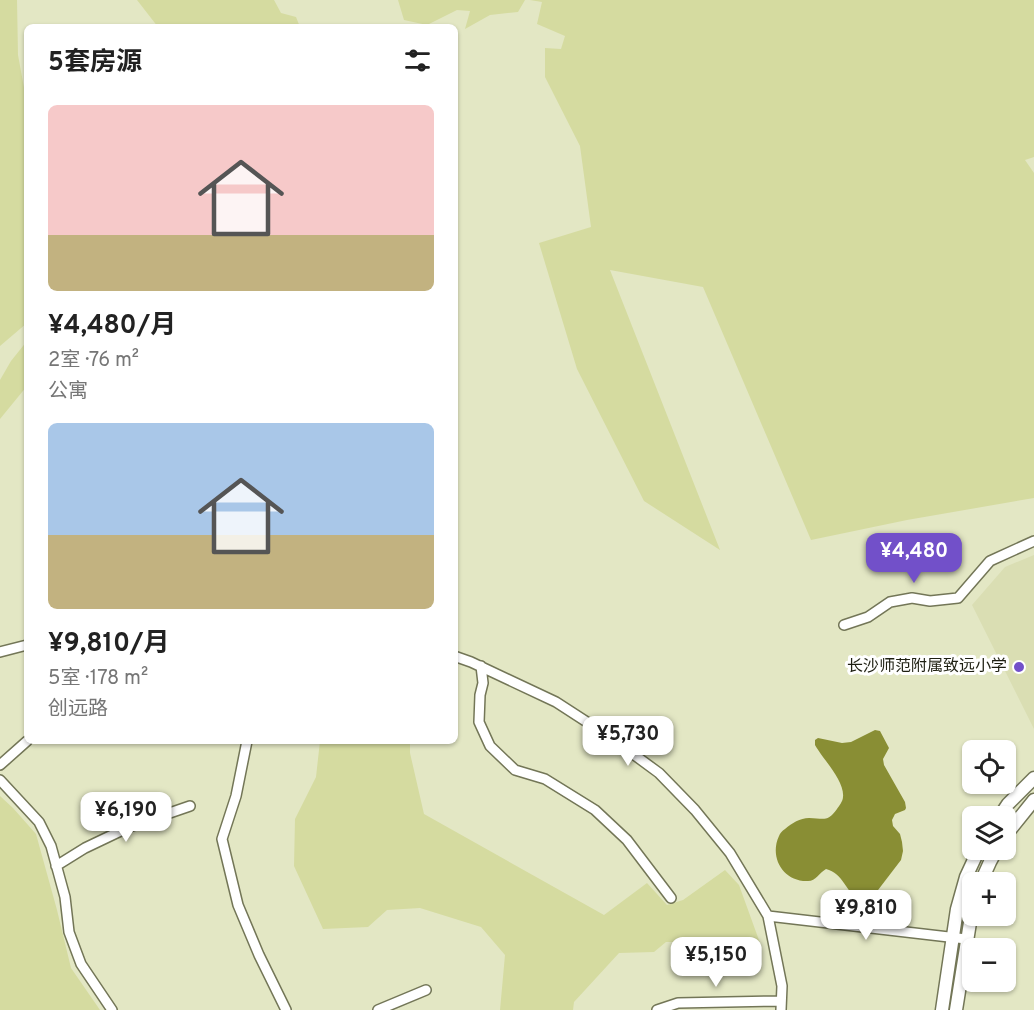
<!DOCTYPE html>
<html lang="zh">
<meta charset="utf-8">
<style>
:root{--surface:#fff;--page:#f2f2f2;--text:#222;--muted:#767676;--accent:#7250c9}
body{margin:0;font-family:Overpass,"Noto Sans SC",sans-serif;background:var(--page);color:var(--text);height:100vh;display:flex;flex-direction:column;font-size:22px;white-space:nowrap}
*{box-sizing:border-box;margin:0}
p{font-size:20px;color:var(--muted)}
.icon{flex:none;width:33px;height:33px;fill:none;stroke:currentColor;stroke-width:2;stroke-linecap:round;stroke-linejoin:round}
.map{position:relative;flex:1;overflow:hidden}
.side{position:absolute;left:24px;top:24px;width:434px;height:720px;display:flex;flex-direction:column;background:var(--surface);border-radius:9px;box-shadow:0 2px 4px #0004}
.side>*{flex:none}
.buttons{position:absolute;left:962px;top:740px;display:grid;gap:12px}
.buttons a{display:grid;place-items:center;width:54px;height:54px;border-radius:9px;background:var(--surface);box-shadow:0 2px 4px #0004;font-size:30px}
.price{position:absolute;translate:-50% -51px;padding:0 14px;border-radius:12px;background:#fff;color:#222;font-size:20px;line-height:39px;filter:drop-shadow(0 2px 3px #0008)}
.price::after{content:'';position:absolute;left:50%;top:36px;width:18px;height:14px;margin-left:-9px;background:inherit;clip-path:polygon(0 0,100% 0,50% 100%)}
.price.current{background:var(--accent);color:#fff}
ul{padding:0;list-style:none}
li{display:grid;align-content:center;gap:12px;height:318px;padding:0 24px}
li span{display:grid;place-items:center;height:186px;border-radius:9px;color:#555}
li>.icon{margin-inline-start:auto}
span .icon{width:108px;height:108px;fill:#fffc;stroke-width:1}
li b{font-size:26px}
h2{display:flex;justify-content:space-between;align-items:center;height:72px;padding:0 24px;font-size:26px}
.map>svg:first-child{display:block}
.built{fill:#dadeb3}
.green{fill:#d5dba0}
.water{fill:#898e34}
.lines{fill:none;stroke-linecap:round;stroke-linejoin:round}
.minor-casing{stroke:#737657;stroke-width:12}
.secondary-casing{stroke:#737657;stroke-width:15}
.minor{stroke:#fff;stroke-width:9}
.secondary{stroke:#fff;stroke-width:12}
.poi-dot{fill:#7250c9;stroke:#fff;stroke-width:2}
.labels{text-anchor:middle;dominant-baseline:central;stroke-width:6;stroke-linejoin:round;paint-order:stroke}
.poi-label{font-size:16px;fill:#1e1f12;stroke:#fff;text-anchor:end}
</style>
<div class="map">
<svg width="1034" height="1010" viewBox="0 0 1034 1010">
<rect width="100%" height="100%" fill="#e3e7c4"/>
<path class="built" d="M1034,555V729L972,605L1005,567Z"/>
<path class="green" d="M0,0H17L18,55L27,104V323L0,346Z
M137,0H274L281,13L296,17L300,27H158Z
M398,0H525L518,12L490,15L465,29L470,11L457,10L427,25L404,20Z
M530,0H1034V157L1025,160L1034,173V498L907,520L811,540L703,287L610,270L720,550L644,501L577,369L539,243L591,227L580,146L545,77V48L561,49L565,36L537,24L542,2Z
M27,341V386L0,419V380L11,361Z
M320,741H410V753L424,814L604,915L647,883L667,905L683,900L725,870L739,885L760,943L666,942L654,952L619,953L574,1002L573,1010H500L505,955L481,927L420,908L387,910L368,927L323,929L294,866L295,819L316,777Z
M0,796L13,808L36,834L57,910L71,968L100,1010H0Z"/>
<path class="water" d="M875,730L880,731L889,748L883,759L884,765L905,802L906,808L905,810L895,814L892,820L893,826L900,834L902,842L903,851L901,860L875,894L868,901L860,902C847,893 843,873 826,869C819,873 816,881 808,881C783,882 769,857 779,836C780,833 782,831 785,829C792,823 800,818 809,818C823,818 827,823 837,809C839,806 843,801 843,797C845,781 822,758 815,745V740L818,738L842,743L851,742Z"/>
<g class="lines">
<defs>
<path id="minor" d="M844,625L868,617L890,602L912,598L930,601L958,598L990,561L1034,541
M0,652L27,645
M454,656L471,662L556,702L610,737L659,773L695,810L730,853L768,916L782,986L781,1010
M481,666L483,683L480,695L479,722L490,746L515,770L545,779L595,810L627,840L671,898
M247,741L236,796L222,839L238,905L259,955L286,1010
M0,765L27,741
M0,780L39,822L51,846L65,897L69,932L81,964L112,1010
M56,866L85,848L129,827L190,806
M768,916L966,939
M378,1010L426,990
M657,1010L678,1003L781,1001"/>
<path id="secondary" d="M1000,816L1008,804L1034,778
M1005,836L1034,800
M981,882L990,862L997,849
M942,1010L957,909L966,877L979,849
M956,1010L972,910"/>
</defs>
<use href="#minor" class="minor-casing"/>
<use href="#secondary" class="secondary-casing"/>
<use href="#minor" class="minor"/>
<use href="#secondary" class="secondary"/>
</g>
<circle class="poi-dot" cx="1019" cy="667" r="6"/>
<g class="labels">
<g class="poi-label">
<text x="1007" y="667">长沙师范附属致远小学</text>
</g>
</g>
</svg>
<div class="buttons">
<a><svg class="icon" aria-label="locate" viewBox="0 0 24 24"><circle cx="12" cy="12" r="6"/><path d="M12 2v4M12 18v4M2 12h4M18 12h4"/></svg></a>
<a><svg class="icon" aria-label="layers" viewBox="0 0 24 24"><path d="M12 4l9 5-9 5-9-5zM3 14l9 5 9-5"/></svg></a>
<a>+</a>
<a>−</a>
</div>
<b class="price current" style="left:914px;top:584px">¥4,480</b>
<b class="price" style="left:628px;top:767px">¥5,730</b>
<b class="price" style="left:126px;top:843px">¥6,190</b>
<b class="price" style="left:866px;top:941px">¥9,810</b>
<b class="price" style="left:716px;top:988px">¥5,150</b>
<section class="side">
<h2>5套房源<svg class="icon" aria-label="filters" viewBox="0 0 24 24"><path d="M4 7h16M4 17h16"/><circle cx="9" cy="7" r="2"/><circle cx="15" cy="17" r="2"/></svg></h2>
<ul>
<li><span style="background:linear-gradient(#f6c9c9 70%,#c2b280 0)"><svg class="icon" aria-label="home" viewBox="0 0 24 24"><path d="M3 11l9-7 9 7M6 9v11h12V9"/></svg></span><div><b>¥4,480/月</b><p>2室 · 76 m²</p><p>公寓</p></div></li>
<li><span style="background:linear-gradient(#a9c7e8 60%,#c2b280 0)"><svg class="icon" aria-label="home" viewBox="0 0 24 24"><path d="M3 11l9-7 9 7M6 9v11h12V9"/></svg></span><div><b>¥9,810/月</b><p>5室 · 178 m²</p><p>创远路</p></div></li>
</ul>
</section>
</div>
